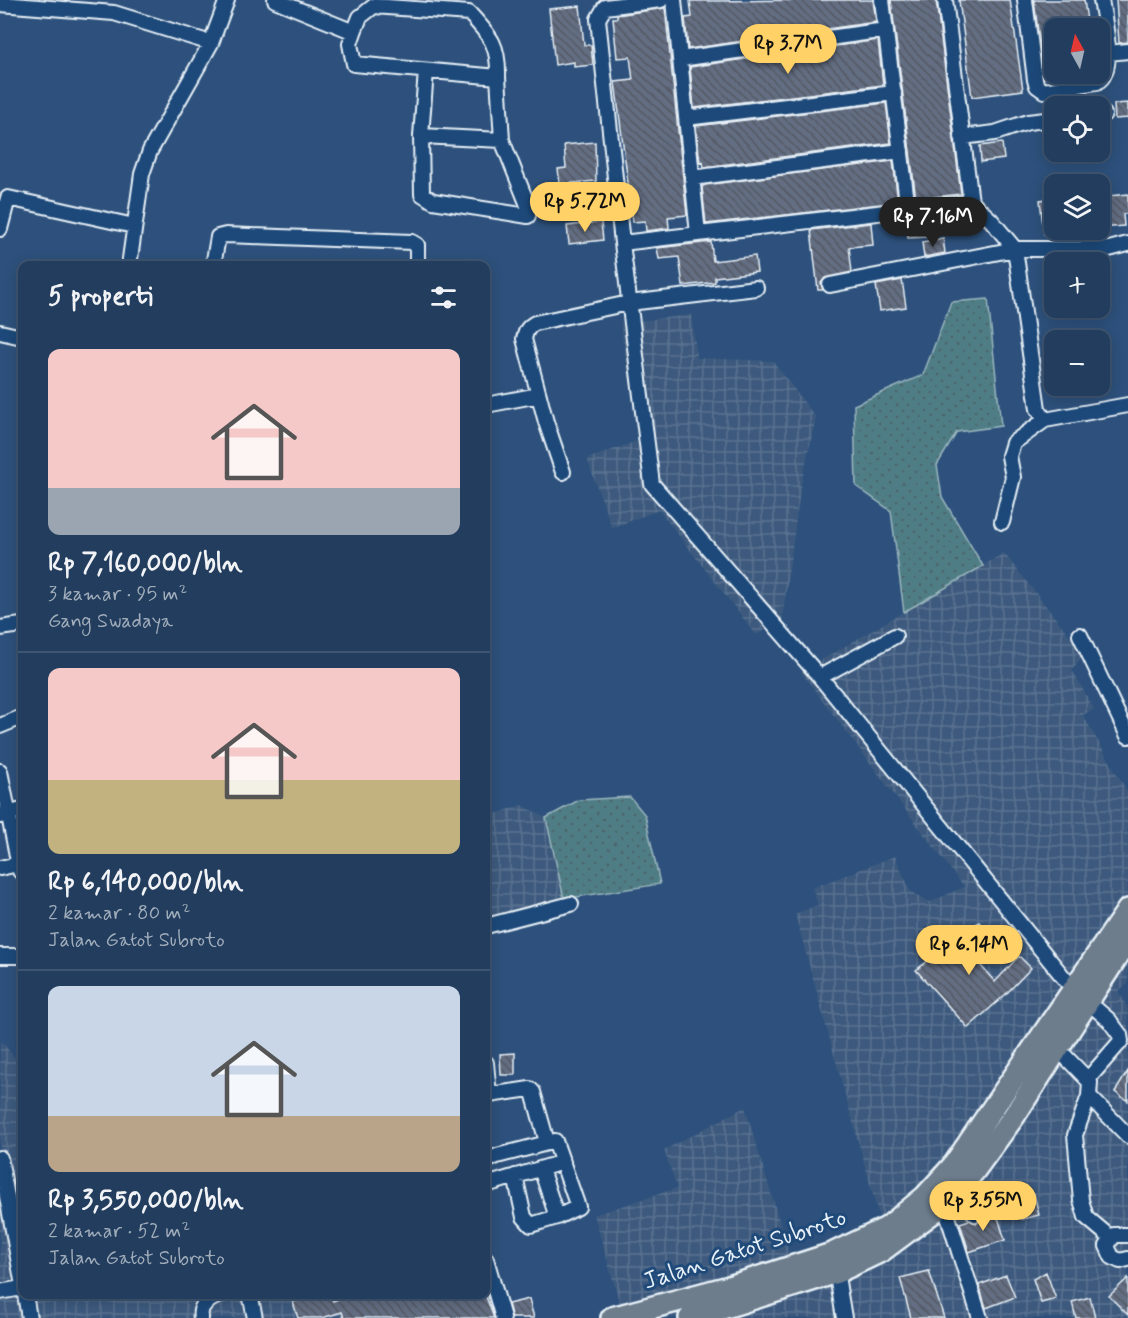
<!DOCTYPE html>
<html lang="id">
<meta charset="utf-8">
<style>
:root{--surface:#223d5d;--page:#2a4463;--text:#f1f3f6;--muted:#a2aebc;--line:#3f5672;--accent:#ffd166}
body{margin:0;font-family:Mynerve,sans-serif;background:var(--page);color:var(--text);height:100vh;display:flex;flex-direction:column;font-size:22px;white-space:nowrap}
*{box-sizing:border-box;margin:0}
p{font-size:20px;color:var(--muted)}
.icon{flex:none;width:33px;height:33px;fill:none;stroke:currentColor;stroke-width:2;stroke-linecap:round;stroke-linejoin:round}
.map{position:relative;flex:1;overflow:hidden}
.panel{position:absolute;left:18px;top:261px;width:472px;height:1038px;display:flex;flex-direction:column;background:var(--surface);border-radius:12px;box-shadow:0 3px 15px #0003,0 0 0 2px var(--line)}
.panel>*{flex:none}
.needle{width:39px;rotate:352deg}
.buttons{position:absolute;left:1044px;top:18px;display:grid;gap:12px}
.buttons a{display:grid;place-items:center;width:66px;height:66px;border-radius:12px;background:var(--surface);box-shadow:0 3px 15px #0003,0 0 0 2px var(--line);font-size:30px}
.price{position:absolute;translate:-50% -51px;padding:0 14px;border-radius:21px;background:var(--accent);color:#111;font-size:20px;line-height:39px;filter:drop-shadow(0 2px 3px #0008)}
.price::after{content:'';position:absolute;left:50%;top:36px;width:18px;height:14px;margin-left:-9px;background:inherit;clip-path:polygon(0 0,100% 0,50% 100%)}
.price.on{background:#222;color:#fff}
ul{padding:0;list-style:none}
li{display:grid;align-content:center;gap:12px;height:318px;padding:0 30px}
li+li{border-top:2px solid var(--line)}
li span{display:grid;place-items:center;height:186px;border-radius:12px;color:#555}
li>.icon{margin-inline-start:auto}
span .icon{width:108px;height:108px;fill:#fffc;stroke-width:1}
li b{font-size:26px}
h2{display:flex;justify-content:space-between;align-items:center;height:72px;padding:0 30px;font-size:26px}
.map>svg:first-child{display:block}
.industrial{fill:url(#industrial-grid)}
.grass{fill:url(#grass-dots);stroke:#9cb7bf;stroke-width:1.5}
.building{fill:url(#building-back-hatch);stroke:#e8f1f8;stroke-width:1.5}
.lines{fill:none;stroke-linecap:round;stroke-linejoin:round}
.minor-casing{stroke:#e8f1f8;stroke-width:18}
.highway-casing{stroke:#e8f1f8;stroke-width:26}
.minor{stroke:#1f4a7a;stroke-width:14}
.highway{stroke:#6d7d8c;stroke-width:21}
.labels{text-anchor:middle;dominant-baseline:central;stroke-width:6;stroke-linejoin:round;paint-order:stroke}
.street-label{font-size:24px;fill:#e8f1f8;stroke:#1f4a7a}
</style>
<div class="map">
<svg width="1128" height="1318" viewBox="0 0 1128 1318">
<defs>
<pattern id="industrial-grid" width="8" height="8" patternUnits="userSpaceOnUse" patternTransform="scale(1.5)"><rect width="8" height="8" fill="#3d5a7e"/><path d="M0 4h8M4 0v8" fill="none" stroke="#597291"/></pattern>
<pattern id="grass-dots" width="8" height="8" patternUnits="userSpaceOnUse" patternTransform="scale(1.5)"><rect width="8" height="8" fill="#507d86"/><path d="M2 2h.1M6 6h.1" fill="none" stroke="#4c656b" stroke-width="1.8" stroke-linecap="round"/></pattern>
<pattern id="building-back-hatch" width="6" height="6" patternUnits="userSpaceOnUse" patternTransform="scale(1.5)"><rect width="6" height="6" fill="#636e83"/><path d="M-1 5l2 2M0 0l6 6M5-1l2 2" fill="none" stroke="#535964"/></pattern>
</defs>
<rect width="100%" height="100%" fill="#2d517c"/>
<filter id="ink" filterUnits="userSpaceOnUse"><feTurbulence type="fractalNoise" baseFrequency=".0167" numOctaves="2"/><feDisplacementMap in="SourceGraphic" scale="12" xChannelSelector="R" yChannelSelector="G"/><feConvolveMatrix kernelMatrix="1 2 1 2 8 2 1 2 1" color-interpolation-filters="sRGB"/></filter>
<g filter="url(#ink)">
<path class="industrial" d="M691,315L697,358L773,361L816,418L801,484L782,620L756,635L659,510L612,528L587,459L640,440L620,323Z
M1004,553L1085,655L1072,670L1094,709L1083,715L1128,793V984L1118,991L1128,1008V1318H624L594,1215L677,1188L664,1150L745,1107L791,1260L880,1220L795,914L818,905L812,888L895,856L911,892L930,902L964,887L801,672Z
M522,805L546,818L564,899L486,920V817Z
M0,1040L22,1066V1294H486V1272L499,1318H0Z"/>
<path class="grass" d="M988,299L1001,426L957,432L937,465L942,497L983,566L904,612L891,511L856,486L854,405L923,375L951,302Z
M630,797L645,815L660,884L564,899L546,818L579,800Z"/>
<path class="building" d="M862,0H873L876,22L688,49L685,18L692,17L690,1Z
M891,0H936L961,194L916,199Z
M959,0H1010L1023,90L972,97Z
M1034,0H1084L1088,28H1054V78H1044Z
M1116,0H1128V42L1119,43Z
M580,6L584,45H591L593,65L574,67V62L555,65L549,9Z
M665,8L687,215L668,217L669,228L646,231L645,221L633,222L615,82L633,80L630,57L617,58L613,18H617V15Z
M878,40L883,85L694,108L690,67Z
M886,103L891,143L704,167L703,162L700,163L696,126Z
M1128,103V118L1115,119L1114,104Z
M595,142L596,181L560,184L558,169L566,168L564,145Z
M1002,143L1004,159L981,162L980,146Z
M893,161L898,202L706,224L702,187L705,185Z
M1128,194V214H1123L1124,226L1100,228V197Z
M1054,198V232L1044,234L1040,200Z
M926,216L928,237L908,238L906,219Z
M601,222L603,240L569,244L567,226Z
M871,223L873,245L849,247L852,272L825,278L821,283L823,290H818L811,230Z
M943,238L945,253L924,257L922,242Z
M711,242L713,261L755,256L757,272L715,277V282L683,286L679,257L659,259L657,248Z
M902,280L906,307L880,311L876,285Z
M979,922L996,941L975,959L995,982L1019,956L1031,968L1006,994L968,1028L916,970Z
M515,1053V1075H501L500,1054Z
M1128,1071V1101L1115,1092Z
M1034,1194L1039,1215L1022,1219L1017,1198Z
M996,1211L1005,1240L969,1252L960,1223L969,1220L977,1223L984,1215Z
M929,1271L944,1318H911L900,1278Z
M1046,1272L1056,1299L1041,1303L1033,1279Z
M1006,1275L1015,1297L986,1308L979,1285Z
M1128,1278V1315L1109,1296Z
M317,1294H331L333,1301L352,1294H485L494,1318H344L342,1312L322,1318H298L293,1302Z
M1090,1297L1095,1318H1076L1072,1302Z
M529,1299L534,1318H512L508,1304Z"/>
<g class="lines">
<defs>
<path id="minor" d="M275,0L354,32L350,44L354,64L498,77L502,140L529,208L528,216L433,201L422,194L421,136L426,71
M661,0L605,7L598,19L622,243L652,484L820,677L1073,989L1109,1020L1120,1035L1121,1041L1088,1079
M674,0L698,234
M882,0L908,210
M1025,0L1035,80L1037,86L1044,91L1097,82C1117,71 1104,20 1101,0
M0,4L114,13L211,43
M354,32L360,17L374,6L469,13C490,36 499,44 498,77
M1108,53L1128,51
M680,59L886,30
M1100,114H1104
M686,118L894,93
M421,136L502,140
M962,137L995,133L1028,122L1054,119
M692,178L901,151
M971,202L991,220L1015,249L1038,409L1045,420L1128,405
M0,229L8,198L134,226
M622,243L971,202L945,0
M129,266L142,174L150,151L211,43L227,0
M213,266L218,237L226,235L412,242L417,245V266
M830,285L1015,249H1109L1128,244
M0,332L22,337
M486,405L539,395
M563,472L546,422L524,339C526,330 528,327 535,323L629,303L756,288
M1002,522L1013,477L1009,456L1013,443L1045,420
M0,628L22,625
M1080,635L1128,736
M820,677L895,636
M0,726L22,717
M0,771L20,871
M0,816L22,810
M0,868L18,864
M486,926L571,904
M0,956H22
M1057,1048L1090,1082L1089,1096L1075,1135L1081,1200L1086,1217L1111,1238
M486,1063L489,1095H486
M489,1095L530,1089L533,1092L547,1142
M1089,1096L1128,1136
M0,1158L22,1280
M486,1161L497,1156L555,1141L578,1207L557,1217L531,1225L524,1217L515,1176
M541,1169L557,1217
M486,1185L563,1162
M956,1190L975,1214
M944,1204L980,1318
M1128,1235H1114L1107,1246L1112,1257L1120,1261L1128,1259
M486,1259L503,1318
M835,1264L844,1318
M0,1292L22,1288
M25,1294L29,1318
M250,1294L255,1318
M201,1318C198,1304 211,1299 222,1294"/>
<path id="highway" d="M612,1318L729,1287L832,1254L887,1228L925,1197L954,1165L1128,910
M690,1318L837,1272L881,1251L944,1204L973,1172L1014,1116L1128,939"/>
</defs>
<use href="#minor" class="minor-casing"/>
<use href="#highway" class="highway-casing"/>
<use href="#minor" class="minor"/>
<use href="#highway" class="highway"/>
</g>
</g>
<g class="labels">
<g class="street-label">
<text transform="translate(745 1250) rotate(-18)">Jalan Gatot Subroto</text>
</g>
</g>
</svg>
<div class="buttons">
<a><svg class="needle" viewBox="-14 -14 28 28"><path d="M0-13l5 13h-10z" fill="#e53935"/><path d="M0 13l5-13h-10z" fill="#a2aebc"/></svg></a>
<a><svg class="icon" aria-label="locate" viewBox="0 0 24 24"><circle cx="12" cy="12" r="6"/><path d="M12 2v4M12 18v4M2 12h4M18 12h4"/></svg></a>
<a><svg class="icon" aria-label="layers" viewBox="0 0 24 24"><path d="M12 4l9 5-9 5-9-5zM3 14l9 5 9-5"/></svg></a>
<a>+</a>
<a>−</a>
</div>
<b class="price" style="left:788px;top:75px">Rp 3.7M</b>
<b class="price" style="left:585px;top:233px">Rp 5.72M</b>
<b class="price on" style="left:933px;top:248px">Rp 7.16M</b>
<b class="price" style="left:969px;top:976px">Rp 6.14M</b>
<b class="price" style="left:983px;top:1232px">Rp 3.55M</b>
<section class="panel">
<h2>5 properti<svg class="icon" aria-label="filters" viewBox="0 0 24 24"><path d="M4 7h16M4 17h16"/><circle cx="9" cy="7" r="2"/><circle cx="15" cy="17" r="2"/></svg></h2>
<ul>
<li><span style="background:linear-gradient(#f6c9c9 75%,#9aa5b1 0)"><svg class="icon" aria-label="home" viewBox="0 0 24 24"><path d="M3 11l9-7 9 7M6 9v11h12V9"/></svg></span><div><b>Rp 7,160,000/bln</b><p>3 kamar · 95 m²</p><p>Gang Swadaya</p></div></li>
<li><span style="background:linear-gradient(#f6c9c9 60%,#c2b280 0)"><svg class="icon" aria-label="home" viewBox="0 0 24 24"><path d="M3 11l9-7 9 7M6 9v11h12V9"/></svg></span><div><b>Rp 6,140,000/bln</b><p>2 kamar · 80 m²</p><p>Jalan Gatot Subroto</p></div></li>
<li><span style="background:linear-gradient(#c9d6e8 70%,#b9a48a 0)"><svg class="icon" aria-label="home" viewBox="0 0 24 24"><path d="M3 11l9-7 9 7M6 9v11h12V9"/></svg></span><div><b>Rp 3,550,000/bln</b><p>2 kamar · 52 m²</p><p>Jalan Gatot Subroto</p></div></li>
</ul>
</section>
</div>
